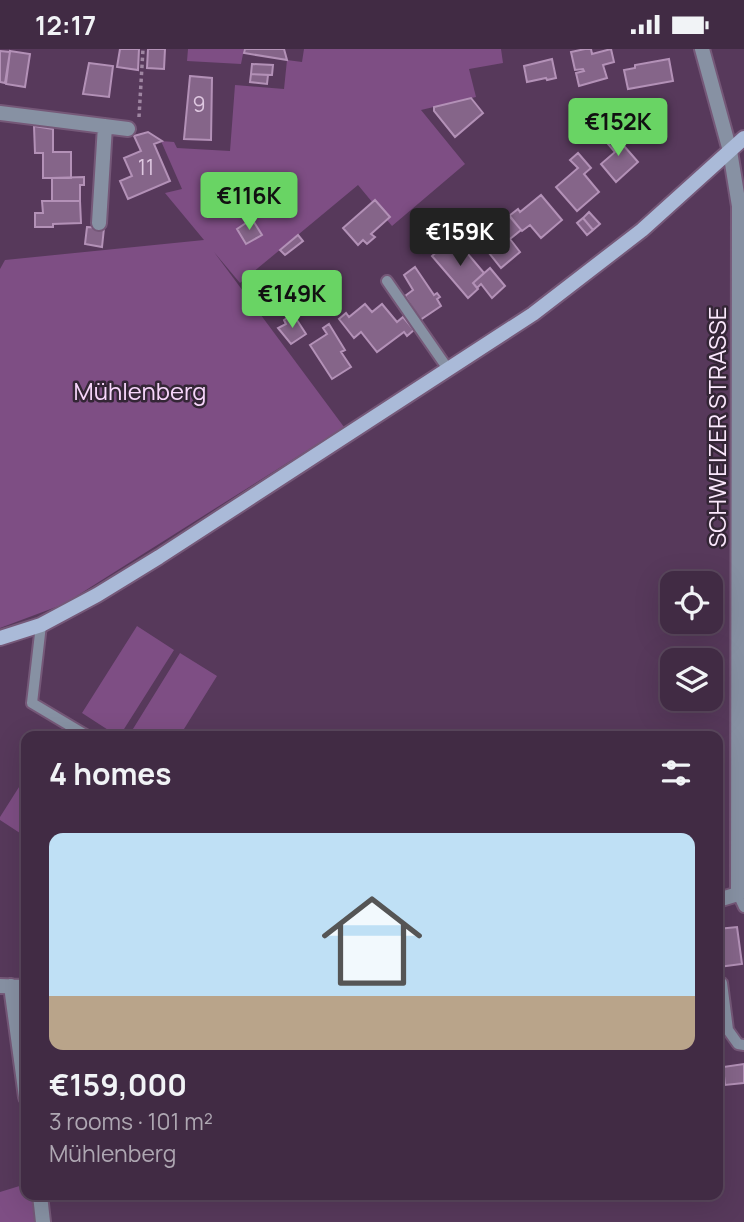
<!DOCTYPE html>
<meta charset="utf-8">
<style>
:root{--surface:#412b44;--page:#48334b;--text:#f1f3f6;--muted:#aea7b2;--line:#5a475d;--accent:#69d464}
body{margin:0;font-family:Manrope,sans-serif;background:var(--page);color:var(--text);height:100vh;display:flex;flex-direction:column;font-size:26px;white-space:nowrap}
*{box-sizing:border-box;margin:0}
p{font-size:23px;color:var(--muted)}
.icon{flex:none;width:38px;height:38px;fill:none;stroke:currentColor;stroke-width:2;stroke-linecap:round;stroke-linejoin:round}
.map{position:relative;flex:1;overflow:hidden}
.details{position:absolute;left:21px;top:682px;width:702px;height:469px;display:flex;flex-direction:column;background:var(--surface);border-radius:14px;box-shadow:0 7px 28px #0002,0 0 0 2px var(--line)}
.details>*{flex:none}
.controls{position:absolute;left:660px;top:522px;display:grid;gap:14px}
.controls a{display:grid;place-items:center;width:63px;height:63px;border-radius:14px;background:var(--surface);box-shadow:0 7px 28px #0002,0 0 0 2px var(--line);font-size:35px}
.price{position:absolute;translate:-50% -60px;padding:0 16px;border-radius:7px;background:var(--accent);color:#111;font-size:23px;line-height:46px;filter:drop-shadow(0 2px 4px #0008)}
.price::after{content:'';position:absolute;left:50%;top:42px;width:21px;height:16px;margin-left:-10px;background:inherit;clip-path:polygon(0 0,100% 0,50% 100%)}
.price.selected{background:#222;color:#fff}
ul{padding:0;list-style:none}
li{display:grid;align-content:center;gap:14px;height:371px;padding:0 28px}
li+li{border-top:2px solid var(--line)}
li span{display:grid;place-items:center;height:217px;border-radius:14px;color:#555}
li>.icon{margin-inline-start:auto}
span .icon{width:126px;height:126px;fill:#fffc;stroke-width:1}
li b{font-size:30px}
h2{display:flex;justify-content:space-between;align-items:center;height:84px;padding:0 28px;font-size:30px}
.status{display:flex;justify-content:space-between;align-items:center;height:49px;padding:0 35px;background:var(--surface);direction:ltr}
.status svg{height:19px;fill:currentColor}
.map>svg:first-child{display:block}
.green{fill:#7e4e84}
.building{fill:#856589;stroke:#b391b7;stroke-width:2}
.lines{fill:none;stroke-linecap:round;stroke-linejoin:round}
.lane-casing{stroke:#755878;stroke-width:14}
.street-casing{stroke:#755878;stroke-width:18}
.secondary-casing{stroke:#755878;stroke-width:18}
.path{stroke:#9f86a2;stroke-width:3.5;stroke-dasharray:3.5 3.5;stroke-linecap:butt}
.lane{stroke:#8791a3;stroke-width:10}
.street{stroke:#8791a3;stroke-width:14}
.secondary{stroke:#aabad8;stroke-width:14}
.labels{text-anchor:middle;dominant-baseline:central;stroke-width:5;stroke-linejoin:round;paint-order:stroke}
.number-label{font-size:21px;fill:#dec7e0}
.park-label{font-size:24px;fill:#f7d6fb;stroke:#342636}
.street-label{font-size:24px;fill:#fbe8fd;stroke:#342636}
</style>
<div class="status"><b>12:17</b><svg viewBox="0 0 49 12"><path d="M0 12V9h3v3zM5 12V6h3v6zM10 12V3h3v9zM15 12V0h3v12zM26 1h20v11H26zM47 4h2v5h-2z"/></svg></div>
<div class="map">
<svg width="744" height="1173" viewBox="0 0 744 1173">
<rect width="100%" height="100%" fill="#57395b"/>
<path class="green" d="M188,0H244L241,15L187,12Z
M304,0H501L503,14L469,20L476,48L421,61L465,115L392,177L358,136L240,234L214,203L344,378L64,555L0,579V220L5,211L204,191L165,144L182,140L161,92L174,93L177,99L230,102L235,36L284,40L287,11L302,13Z
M137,577L174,601L119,688L82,664Z
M180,604L217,627L179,688H128Z
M26,727V788L0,771V768Z
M26,1135V1146H40L43,1173H0V1143Z"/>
<path class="building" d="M120,0H139L138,21L117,18Z
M148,0H165L164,20L147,19Z
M245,0H284L287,11L244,4Z
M585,0H591L592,5L611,0L614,13L603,16L607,29L579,37L576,24L584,22L583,20L575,21L571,3Z
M0,2L10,3L5,34L0,33Z
M10,2L30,5L25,38L6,35Z
M552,10L556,29L547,31L546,29L527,33L524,17Z
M669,10L673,32L628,40L624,21L635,19V16Z
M89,14L113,17L109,48L83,45Z
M252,15L273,16L272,26L251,25Z
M251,25L268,26L267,35L250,33Z
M190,27L212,29L211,91L184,90Z
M471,49L483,64L455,88L434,62V58Z
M34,77L53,80V103H71V129H43V104H35Z
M611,82L638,113L616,133L601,115L615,103L603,89Z
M148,83L162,92L154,95L170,132L128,150L120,132L132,127L124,109L141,102L134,87Z
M578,104L591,119L584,125L599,143L577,162L556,138L578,119L570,111Z
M84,128V136H80V152H52V129Z
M541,146L562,171L541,189L530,176L522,182L509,167L518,160L520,163Z
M375,151L390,168L371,185L375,188L367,195L363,191L358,196L343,179Z
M42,152H80L81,174L53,175V178H35V164H43Z
M589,163L600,175L593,181L583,169Z
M510,167L521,181L510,190L520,203L501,219L485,199L499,187L494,180Z
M583,169L593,181L587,186L577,174Z
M252,170L262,186L246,195L237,180Z
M87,178L104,179L102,198L85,195Z
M298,186L303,192L285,206L280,201Z
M457,192L484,224L473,234L478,240L468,249L432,207L442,198L445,202Z
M415,218L434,246L437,244L440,248L437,250L441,257L420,271L405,247L413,241L404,226Z
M490,219L505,237L492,249L481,235L477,239L473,234Z
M365,255L372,263L382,255L397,273L403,268L414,281L407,287L404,283L377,303L361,283L354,289L339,270L346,264L349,268Z
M293,265L306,285L291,295L278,279L286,275L284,271Z
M329,275L345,301L341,303L351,318L332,330L310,296L327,285L323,279Z
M737,878L742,915L718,918V880Z
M744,1015V1034L725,1036L723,1018Z
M718,1021L723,1070H718Z"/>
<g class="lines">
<defs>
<path id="lane" d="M387,232L448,320
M41,576L32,654L89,688
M744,844L738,845L744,858
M722,934L728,981L738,995L744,996"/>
<path id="street" d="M702,0L730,102L739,157L738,845L718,851
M0,64L128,80
M99,174L105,77
M0,937L26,938
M11,937L26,1048
M40,1146L43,1173"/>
<path id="secondary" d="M0,589L41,576L97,546L159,508L533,265L642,181L744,89"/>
</defs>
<use href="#lane" class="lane-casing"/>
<use href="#street" class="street-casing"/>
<use href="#secondary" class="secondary-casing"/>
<path class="path" d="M139,68L143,0"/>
<use href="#lane" class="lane"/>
<use href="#street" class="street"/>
<use href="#secondary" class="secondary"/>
</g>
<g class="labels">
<g class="number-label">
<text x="199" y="55">9</text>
<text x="146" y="118">11</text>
</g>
<g class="park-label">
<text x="140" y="341">Mühlenberg</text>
</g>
<g class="street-label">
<text transform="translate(716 378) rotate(-90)">SCHWEIZER STRASSE</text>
</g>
</g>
</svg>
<div class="controls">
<a><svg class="icon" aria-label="locate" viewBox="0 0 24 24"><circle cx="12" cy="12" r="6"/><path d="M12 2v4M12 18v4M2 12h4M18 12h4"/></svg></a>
<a><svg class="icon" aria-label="layers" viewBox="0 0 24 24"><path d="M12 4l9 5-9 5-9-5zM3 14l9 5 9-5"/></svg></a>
</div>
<b class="price" style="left:618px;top:109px">€152K</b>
<b class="price" style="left:249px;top:183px">€116K</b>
<b class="price selected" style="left:460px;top:219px">€159K</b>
<b class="price" style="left:292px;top:281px">€149K</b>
<section class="details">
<h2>4 homes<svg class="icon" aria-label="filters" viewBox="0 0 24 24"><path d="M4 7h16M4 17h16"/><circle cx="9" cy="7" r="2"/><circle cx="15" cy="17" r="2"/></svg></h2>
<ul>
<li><span style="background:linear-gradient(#bfe0f5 75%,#b9a48a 0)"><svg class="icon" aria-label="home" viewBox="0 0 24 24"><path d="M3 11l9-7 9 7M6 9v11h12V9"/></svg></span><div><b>€159,000</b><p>3 rooms · 101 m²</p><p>Mühlenberg</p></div></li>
</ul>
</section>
</div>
